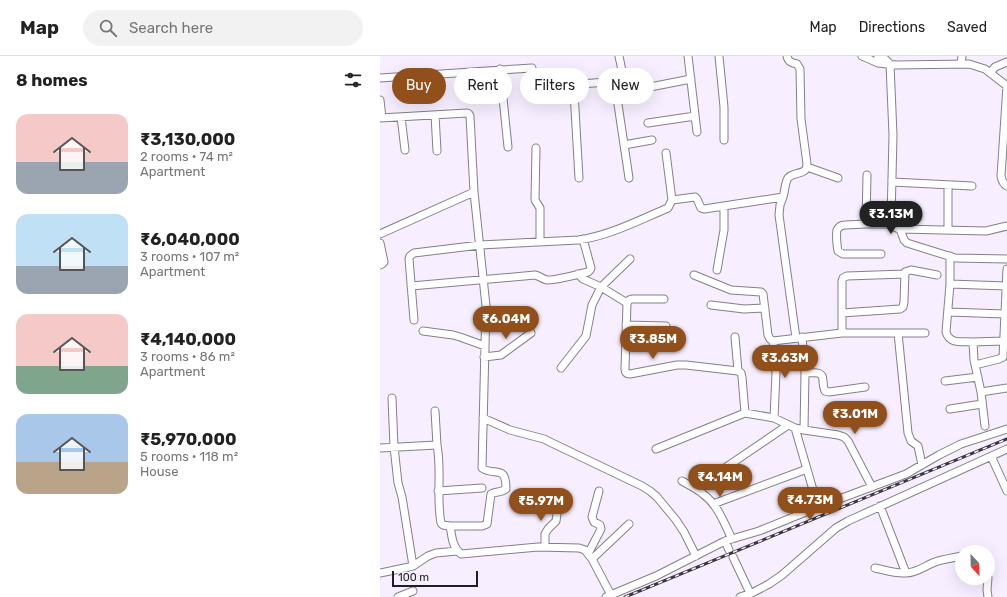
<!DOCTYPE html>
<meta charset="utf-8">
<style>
:root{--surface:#fff;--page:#f2f2f2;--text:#222;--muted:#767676;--line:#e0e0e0;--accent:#904f1b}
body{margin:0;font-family:Rubik,sans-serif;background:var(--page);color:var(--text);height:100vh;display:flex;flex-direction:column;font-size:15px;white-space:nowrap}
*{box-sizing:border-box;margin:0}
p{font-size:13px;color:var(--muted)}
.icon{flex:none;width:22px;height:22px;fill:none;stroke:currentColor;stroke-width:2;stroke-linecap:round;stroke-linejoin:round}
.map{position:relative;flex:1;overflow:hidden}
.side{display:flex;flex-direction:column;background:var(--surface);width:380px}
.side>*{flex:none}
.top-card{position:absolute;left:12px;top:12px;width:380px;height:36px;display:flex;gap:8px}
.needle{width:26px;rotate:158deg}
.controls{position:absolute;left:575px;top:489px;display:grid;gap:8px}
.controls a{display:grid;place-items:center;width:40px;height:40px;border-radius:50%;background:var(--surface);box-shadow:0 4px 16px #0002;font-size:20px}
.scale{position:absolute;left:12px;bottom:10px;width:86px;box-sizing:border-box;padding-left:4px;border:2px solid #201d23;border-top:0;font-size:11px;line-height:14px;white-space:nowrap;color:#201d23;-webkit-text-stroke:3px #f7efff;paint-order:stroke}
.price{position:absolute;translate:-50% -34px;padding:0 9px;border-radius:14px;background:var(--accent);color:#fff;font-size:13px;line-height:26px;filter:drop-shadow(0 1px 2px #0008)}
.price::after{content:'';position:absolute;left:50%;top:24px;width:12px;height:9px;margin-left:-6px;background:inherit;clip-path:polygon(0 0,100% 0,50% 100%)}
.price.current{background:#222;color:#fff}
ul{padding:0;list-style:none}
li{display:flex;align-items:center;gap:12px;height:100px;padding:0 16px}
li span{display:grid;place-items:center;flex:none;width:112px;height:80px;border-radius:12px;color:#555}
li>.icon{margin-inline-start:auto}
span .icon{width:48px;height:48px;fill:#fffc;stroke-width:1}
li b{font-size:17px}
h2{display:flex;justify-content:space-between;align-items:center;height:48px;padding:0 16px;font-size:17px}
.tag{padding:0 14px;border-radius:18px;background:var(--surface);box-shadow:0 4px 16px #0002;font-size:14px;line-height:36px}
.tag.current{background:var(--accent);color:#fff}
header{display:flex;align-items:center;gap:24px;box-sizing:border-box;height:56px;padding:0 20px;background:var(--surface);border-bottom:1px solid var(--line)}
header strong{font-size:19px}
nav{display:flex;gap:22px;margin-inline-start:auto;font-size:14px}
.search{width:280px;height:36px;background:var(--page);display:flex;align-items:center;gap:10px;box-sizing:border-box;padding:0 14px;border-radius:22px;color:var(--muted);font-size:15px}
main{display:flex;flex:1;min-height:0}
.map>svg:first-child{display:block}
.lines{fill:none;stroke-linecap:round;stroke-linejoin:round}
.minor-casing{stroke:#857e8c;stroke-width:9}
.minor{stroke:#fff;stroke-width:7}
.rail-casing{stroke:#3b373e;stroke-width:3}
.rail{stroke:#f7efff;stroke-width:1.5;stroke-dasharray:4.5;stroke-linecap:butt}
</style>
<header>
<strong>Map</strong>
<div class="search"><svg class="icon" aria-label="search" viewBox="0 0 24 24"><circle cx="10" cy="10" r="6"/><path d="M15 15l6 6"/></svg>Search here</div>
<nav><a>Map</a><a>Directions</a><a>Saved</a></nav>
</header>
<main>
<section class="side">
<h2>8 homes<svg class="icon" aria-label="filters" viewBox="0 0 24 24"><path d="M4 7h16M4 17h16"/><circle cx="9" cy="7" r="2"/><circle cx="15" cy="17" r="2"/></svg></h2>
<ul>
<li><span style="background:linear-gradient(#f6c9c9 60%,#9aa5b1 0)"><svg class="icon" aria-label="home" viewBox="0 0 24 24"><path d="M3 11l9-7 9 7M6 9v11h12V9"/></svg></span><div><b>₹3,130,000</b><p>2 rooms · 74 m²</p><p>Apartment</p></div></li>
<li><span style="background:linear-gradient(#bfe0f5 65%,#9aa5b1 0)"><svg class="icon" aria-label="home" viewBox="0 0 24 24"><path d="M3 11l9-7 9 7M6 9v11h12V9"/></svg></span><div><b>₹6,040,000</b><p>3 rooms · 107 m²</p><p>Apartment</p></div></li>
<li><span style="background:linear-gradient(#f6c9c9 65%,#7fa58c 0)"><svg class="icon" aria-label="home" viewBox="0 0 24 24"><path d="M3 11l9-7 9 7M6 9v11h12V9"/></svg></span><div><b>₹4,140,000</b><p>3 rooms · 86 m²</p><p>Apartment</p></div></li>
<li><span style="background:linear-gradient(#a9c7e8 60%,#b9a48a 0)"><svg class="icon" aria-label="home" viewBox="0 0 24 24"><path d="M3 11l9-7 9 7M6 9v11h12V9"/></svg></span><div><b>₹5,970,000</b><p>5 rooms · 118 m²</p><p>House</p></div></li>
</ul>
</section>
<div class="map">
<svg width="627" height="541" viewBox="0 0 627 541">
<rect width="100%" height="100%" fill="#f7efff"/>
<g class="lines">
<defs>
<path id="minor" d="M239,0C240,7 244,17 241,23C240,28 237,30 236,35L249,122
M308,0L317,76
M339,0L344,51V84
M482,0L498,7L516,9L589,8L605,13L627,30
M498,0L504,2L510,8L513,79L511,164C512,170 514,172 520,173
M581,8L582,0
M120,13L128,91
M610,17L615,11L627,6
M0,22L152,12
M627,30L621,120C622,125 623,128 627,130
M265,32L311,23
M0,44L2,62
M55,59L57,95
M21,61L25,94
M0,62L87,57L89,58L90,60L94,136L106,250L102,412C114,421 126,407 126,433C121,437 116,435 111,438L107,468L102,470H70
M268,67L315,60
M244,89L272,84
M156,92L155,144L160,152V186
M427,111L458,122
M487,119L486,168H512
M199,122L194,36V32L200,28L241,25
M512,126L592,130
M568,129V174
M403,141C405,135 405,126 408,122C414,115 427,120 427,108L421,63L420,13L417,8C412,7 408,6 407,0
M292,144L315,141L317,143L321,152L324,153L403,141L400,149L399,159L416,282
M486,168L465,169C462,169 459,170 457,174C456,178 457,191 458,195L463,198H501
M627,170L606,175L520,173L524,184L527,187L575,202L627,203
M0,178L94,136
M0,187L4,206L2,208L0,209
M570,200V228L566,276C570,289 582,285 593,286L594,304L601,336L605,370
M337,214L344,174V150
M198,218L203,223L221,231L247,247L245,313C245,316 246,318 250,318L297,309H306L358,315L361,317L362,321L365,357
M314,219L351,234L381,236L383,238L388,279L390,283L393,285L462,277H545
M570,228L626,230
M31,230L155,219C160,220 162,223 167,224C174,225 199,218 208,216L210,214L211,212L203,183
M247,247L249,244L252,243H284
M331,249L364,253L385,252
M568,256L625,258
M462,257L520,253L523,251L524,246L525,216L531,214L557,219
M34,264L29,203L30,200L34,197L100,189L198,184C229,180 259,164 288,152L292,144L286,97
M246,269L286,270
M43,275L73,279L80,281L105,290
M462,277V225L463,222L467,220L525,218
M518,277L528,377L531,385L538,390L542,409
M355,281L358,315
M422,281L425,317L424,374
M393,285L396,317L394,362
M593,286L624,285
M104,301L121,299L151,277
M595,309L619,303L623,301L627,213
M181,312L206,280L212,249L221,231L250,203
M425,317C433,317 443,314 443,325C443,329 443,331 445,335L449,336L485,331
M565,325L598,321
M601,336L627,332
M12,342L14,391L18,427L22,441L33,510
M570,353L602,348
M55,355L57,389
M103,362L130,374L164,383L172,387L262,430L270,435L277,441L296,464L304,476L316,500
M415,372L438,451
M0,392L57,389C62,415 56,441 61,467L63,469L70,470C72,480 72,491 81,498L158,491L199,492L205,494L212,503L231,539
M276,393L365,357L394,362L415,372L424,374L458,379L464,381L468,385L492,431
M611,400L627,435
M342,414L408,369
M302,425C309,429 317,433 323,438C338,449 344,467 352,483
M58,435L102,432
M333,448L427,413
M500,450L526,517
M345,485L349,494
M165,491V478L168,473L176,465L179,444
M208,498L221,473L220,469L214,466L212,461L219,435
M353,501L370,537
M212,503L249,468
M495,512C505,514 515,518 526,517C536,517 545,510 555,506C564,503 573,502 582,500
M0,517L29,511L33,510L48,500L56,497L77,495
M608,522L607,534L608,541
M18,541L33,535
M226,541L276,520L345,485L379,475L438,451L526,418L559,399L581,388L627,373
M360,541L372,537L389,528L402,519L456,472L468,465L627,393"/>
</defs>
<use href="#minor" class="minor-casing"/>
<use href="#minor" class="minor"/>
<defs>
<path id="rail" d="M245,541L627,383"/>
</defs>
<use href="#rail" class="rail-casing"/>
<use href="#rail" class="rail"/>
</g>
</svg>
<div class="controls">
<a><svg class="needle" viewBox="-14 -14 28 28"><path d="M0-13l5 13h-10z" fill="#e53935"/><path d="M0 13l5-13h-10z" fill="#767676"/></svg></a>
</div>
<div class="scale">100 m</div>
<b class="price current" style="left:511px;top:179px">₹3.13M</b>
<b class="price" style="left:126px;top:284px">₹6.04M</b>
<b class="price" style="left:273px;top:304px">₹3.85M</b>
<b class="price" style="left:405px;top:323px">₹3.63M</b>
<b class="price" style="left:475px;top:379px">₹3.01M</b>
<b class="price" style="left:340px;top:442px">₹4.14M</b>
<b class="price" style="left:430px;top:465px">₹4.73M</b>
<b class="price" style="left:161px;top:466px">₹5.97M</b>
<div class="top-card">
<a class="tag current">Buy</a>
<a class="tag">Rent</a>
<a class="tag">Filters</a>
<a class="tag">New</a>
</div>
</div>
</main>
